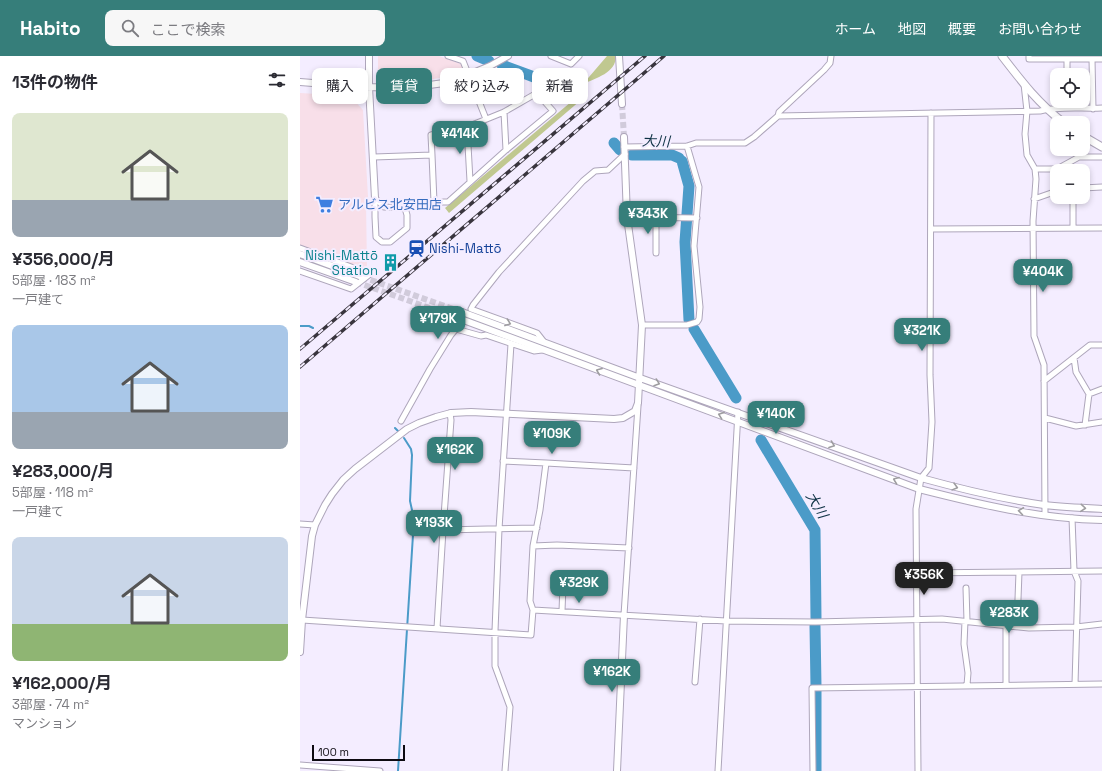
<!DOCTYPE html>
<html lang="ja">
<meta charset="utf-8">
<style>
:root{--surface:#fff;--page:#f7f7f7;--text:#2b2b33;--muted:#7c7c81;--accent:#367e7a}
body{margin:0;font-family:"Space Grotesk","Noto Sans JP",sans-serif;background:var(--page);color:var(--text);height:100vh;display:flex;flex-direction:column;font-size:15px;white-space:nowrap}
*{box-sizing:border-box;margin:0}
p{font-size:13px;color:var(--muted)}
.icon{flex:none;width:22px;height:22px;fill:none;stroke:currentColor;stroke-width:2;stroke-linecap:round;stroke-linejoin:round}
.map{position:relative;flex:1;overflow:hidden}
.sheet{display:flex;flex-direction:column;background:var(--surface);width:300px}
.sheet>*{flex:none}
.banner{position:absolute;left:12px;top:12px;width:380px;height:36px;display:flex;gap:8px}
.fabs{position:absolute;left:750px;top:12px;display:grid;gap:8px}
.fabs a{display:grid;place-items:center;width:40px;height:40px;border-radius:8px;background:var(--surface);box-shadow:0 2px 6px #0003;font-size:20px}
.scale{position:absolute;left:12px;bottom:10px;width:93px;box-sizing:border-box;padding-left:4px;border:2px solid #0d0a11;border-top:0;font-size:11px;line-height:14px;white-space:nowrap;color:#0d0a11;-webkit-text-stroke:3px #f4edff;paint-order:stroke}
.price{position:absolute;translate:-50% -34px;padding:0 9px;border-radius:8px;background:var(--accent);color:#fff;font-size:13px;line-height:26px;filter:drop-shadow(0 1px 2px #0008)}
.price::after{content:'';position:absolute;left:50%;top:24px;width:12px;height:9px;margin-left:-6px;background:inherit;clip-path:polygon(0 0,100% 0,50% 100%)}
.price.current{background:#222;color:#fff}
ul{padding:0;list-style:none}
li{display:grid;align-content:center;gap:8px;height:212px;padding:0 12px}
li span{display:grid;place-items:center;height:124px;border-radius:8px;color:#555}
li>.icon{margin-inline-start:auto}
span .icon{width:72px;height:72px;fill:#fffc;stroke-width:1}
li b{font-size:17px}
h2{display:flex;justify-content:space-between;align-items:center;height:48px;padding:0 12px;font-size:17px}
.chip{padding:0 14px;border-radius:8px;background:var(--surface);box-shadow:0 2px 6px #0003;font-size:14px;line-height:36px}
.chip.current{background:var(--accent);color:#fff}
header{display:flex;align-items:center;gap:24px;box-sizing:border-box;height:56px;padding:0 20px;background:var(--accent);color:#fff}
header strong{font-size:19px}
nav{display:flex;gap:22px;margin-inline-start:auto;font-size:14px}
.search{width:280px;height:36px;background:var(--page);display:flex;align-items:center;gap:10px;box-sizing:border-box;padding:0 14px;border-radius:8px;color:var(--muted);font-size:15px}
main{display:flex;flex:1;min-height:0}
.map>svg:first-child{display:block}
.commercial{fill:#f8dfe9}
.green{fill:#c0c890}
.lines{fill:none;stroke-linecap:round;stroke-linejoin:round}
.stream{stroke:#4b9bc8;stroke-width:2}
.river{stroke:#4b9bc8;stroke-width:11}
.tertiary-tunnel{stroke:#d1cbdb;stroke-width:6;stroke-dasharray:6 3;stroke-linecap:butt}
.minor-casing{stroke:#aea6bb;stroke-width:7}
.tertiary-casing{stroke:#aea6bb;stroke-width:8}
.secondary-casing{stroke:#aea6bb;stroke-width:9}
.minor{stroke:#fff;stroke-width:5}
.tertiary{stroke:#fff;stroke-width:6}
.secondary{stroke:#fff;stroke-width:7}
.rail-casing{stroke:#39353e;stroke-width:3.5}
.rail{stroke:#f4edff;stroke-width:2;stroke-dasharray:6;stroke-linecap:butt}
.oneway{stroke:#9e9da0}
.labels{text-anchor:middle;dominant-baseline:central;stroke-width:4;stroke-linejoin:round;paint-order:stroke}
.shop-label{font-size:13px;fill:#366cbe;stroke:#f4edff;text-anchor:start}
.transit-label{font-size:13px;fill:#164399;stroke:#f4edff;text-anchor:start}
.culture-label{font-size:13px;fill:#0d838f;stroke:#f4edff;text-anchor:end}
.water-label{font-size:14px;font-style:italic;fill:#0e3245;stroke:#f4edff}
</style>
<header>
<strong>Habito</strong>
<div class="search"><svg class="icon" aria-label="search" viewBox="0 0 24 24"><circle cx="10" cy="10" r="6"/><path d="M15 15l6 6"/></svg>ここで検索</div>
<nav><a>ホーム</a><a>地図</a><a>概要</a><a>お問い合わせ</a></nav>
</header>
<main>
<section class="sheet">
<h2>13件の物件<svg class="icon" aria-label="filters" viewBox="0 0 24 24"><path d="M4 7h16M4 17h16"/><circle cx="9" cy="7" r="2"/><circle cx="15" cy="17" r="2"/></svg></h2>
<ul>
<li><span style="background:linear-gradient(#dfe7d0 70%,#9aa5b1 0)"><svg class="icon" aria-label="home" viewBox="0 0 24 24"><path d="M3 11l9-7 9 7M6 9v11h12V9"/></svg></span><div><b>¥356,000/月</b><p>5部屋 · 183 m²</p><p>一戸建て</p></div></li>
<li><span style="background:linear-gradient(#a9c7e8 70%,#9aa5b1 0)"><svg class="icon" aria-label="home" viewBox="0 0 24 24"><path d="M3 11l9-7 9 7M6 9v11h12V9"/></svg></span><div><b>¥283,000/月</b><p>5部屋 · 118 m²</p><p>一戸建て</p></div></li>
<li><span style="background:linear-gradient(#c9d6e8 70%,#8fb573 0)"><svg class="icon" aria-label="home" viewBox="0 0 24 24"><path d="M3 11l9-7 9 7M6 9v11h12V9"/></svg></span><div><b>¥162,000/月</b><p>3部屋 · 74 m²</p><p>マンション</p></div></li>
</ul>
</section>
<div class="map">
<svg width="802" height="715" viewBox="0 0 802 715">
<rect width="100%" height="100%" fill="#f4edff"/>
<path class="commercial" d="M78,0H139L161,8L164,13L161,18L128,24L93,26L78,13Z
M0,37L50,40L63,54L68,141L66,145L67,214L0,190Z"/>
<path class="green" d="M307,0H316C316,17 296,22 283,28Z
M284,35L288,38L149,157L145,152Z"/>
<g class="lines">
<path class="stream" d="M0,270H9L13,272
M95,372L98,375
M98,715L114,463L110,445L112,399L111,393L104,382"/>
<path class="river" d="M177,0L189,5
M202,9L234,21L272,31
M314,87L320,94
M332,99H372L379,102
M382,105L389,130L385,186L389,264
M394,273L436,342
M461,384L515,474L516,562
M515,570L516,630
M516,634V715"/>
<path class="tertiary-tunnel" d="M322,48L324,81
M62,221L162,256
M56,226L158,262"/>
<defs>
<path id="minor" d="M148,0L163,5L186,63
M251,0L271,8L279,0
M729,0V3H802
M767,3V19
M792,3L793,53
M724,28L727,55L725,78L727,99L735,113L736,123L733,165L734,280L744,309L745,458
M204,56L206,94
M478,60L740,55C760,50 782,53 802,52
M167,71L170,125
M324,91L387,90L396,87H445L454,81L478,60L479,56L524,14L530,7L531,0
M74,101L132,99L131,79L167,71L204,56L237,37L253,55L206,94L148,146H134L132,99
M735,113H757L779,101H802
M783,132L802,131
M773,141V172
M75,142L84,151L105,152L107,159V172L90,186H82L76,181L75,161Z
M734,143L757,135
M327,161L397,162
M356,161V197
M631,173L802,172
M0,192L70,218L51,233L0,215
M342,269H387L397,266L399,263L400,251L394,190L399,131L387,90
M244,286L237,277L171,253L173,249L199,216L283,125L295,115L308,114L325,98
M774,302L776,316L789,338L785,369
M744,325L790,289H802
M789,338L802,333
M745,362L776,370L802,366
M101,365L130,313L151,279L156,273L181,280L186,279L234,295L242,294
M203,405L246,407
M772,462L774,515L778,525L775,628
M0,468L15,469
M143,474L151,364L150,357
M233,490L257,489L329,492
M616,517L802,515
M666,532L667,565
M233,554L426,565L515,566L642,563L729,572L776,571L802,568
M262,555L263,529
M324,559L338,350
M2,564L231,579L233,554L230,545L233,490L240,454L246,407L334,412
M665,565L664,588L668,617L667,629
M706,569V629
M717,570L719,516
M137,572L143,474L237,472
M395,626L400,563
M0,709L80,715
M205,715L210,651L195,610V575L199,473L211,288
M418,715L438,356
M513,715L512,632L802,628
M618,715L616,453L621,422L629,412L632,366L630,319L631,57"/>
<path id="tertiary" d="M69,0V31L75,142
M319,0L322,48
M0,26L63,31L108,32L151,26L190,10L208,0
M0,198L62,221
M0,206L56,226
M162,256L340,322L621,422C661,433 702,443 744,449C763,451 783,452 802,453
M158,262L619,433C678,448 740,463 802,464
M0,596L2,564L12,480L15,469L25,449L32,438L43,424L55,413L107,373L119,367L136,361L151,357L171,356L314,363L323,362L335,355L338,347L342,269L327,161L324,81
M317,715L324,559"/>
<path id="secondary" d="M702,0C722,26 738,47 764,67
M783,80L802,91"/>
</defs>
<use href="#minor" class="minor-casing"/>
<use href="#tertiary" class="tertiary-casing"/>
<use href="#secondary" class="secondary-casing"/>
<use href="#minor" class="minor"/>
<use href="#tertiary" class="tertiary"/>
<use href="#secondary" class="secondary"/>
<defs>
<path id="rail" d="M0,293L345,0
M0,311L364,0"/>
</defs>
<use href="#rail" class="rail-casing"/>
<use href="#rail" class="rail"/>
</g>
<defs><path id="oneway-chevron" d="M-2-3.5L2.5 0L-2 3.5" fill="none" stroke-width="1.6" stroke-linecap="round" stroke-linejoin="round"/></defs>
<g class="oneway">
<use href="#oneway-chevron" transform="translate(208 267) rotate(20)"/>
<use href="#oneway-chevron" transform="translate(299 315) rotate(-159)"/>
<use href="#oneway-chevron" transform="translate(357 327) rotate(19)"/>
<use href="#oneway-chevron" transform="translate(421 359) rotate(-160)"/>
<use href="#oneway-chevron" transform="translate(532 389) rotate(20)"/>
<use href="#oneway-chevron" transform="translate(596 424) rotate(-159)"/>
<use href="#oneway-chevron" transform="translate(655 431) rotate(15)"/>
<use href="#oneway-chevron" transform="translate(783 452) rotate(5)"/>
<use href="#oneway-chevron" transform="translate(721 455) rotate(-172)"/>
</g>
<defs>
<symbol id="supermarket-bare" viewBox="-9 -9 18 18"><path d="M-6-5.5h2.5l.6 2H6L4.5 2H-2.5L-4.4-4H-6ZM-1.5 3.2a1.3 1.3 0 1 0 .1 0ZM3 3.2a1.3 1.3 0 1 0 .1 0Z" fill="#3f7fe0" stroke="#f4edff" stroke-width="2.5" paint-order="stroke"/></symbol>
<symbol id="station-bare" viewBox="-9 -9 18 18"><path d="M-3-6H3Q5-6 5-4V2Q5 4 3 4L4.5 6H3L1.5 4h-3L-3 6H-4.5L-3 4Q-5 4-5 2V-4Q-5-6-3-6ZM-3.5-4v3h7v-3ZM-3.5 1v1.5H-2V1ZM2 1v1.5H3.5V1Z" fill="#1a4fb4" stroke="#f4edff" stroke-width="2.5" paint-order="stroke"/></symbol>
<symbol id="building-bare" viewBox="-9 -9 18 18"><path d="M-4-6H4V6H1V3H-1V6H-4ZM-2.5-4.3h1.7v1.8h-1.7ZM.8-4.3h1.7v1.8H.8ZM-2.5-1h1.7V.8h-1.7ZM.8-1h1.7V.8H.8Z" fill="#0f9aa8" stroke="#f4edff" stroke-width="2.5" paint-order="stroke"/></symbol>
</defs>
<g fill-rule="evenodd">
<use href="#supermarket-bare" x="12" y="136" width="25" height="25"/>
<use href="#station-bare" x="104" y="180" width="25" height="25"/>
<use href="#building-bare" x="78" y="194" width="25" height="25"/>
</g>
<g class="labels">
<g class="shop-label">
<text x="38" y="148">アルビス北安田店</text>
</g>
<g class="transit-label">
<text x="129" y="192">Nishi-Mattō</text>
</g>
<g class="culture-label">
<text x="78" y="199">Nishi-Mattō<tspan x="78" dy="15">Station</tspan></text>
</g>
<g class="water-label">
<text transform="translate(356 85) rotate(2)">大川</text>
<text transform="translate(517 449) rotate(59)">大川</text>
</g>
</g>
</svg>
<div class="fabs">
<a><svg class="icon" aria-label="locate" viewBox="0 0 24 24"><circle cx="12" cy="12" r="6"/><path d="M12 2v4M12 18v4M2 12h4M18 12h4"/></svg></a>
<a>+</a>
<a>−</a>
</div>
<div class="scale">100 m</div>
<b class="price" style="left:160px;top:99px">¥414K</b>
<b class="price" style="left:348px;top:179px">¥343K</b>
<b class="price" style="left:743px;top:237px">¥404K</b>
<b class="price" style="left:138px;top:284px">¥179K</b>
<b class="price" style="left:622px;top:296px">¥321K</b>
<b class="price" style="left:476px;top:379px">¥140K</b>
<b class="price" style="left:252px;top:399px">¥109K</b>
<b class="price" style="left:155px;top:415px">¥162K</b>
<b class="price" style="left:134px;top:488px">¥193K</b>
<b class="price current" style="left:624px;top:540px">¥356K</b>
<b class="price" style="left:279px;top:548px">¥329K</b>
<b class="price" style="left:709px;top:578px">¥283K</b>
<b class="price" style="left:312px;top:637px">¥162K</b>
<div class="banner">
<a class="chip">購入</a>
<a class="chip current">賃貸</a>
<a class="chip">絞り込み</a>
<a class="chip">新着</a>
</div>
</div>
</main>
